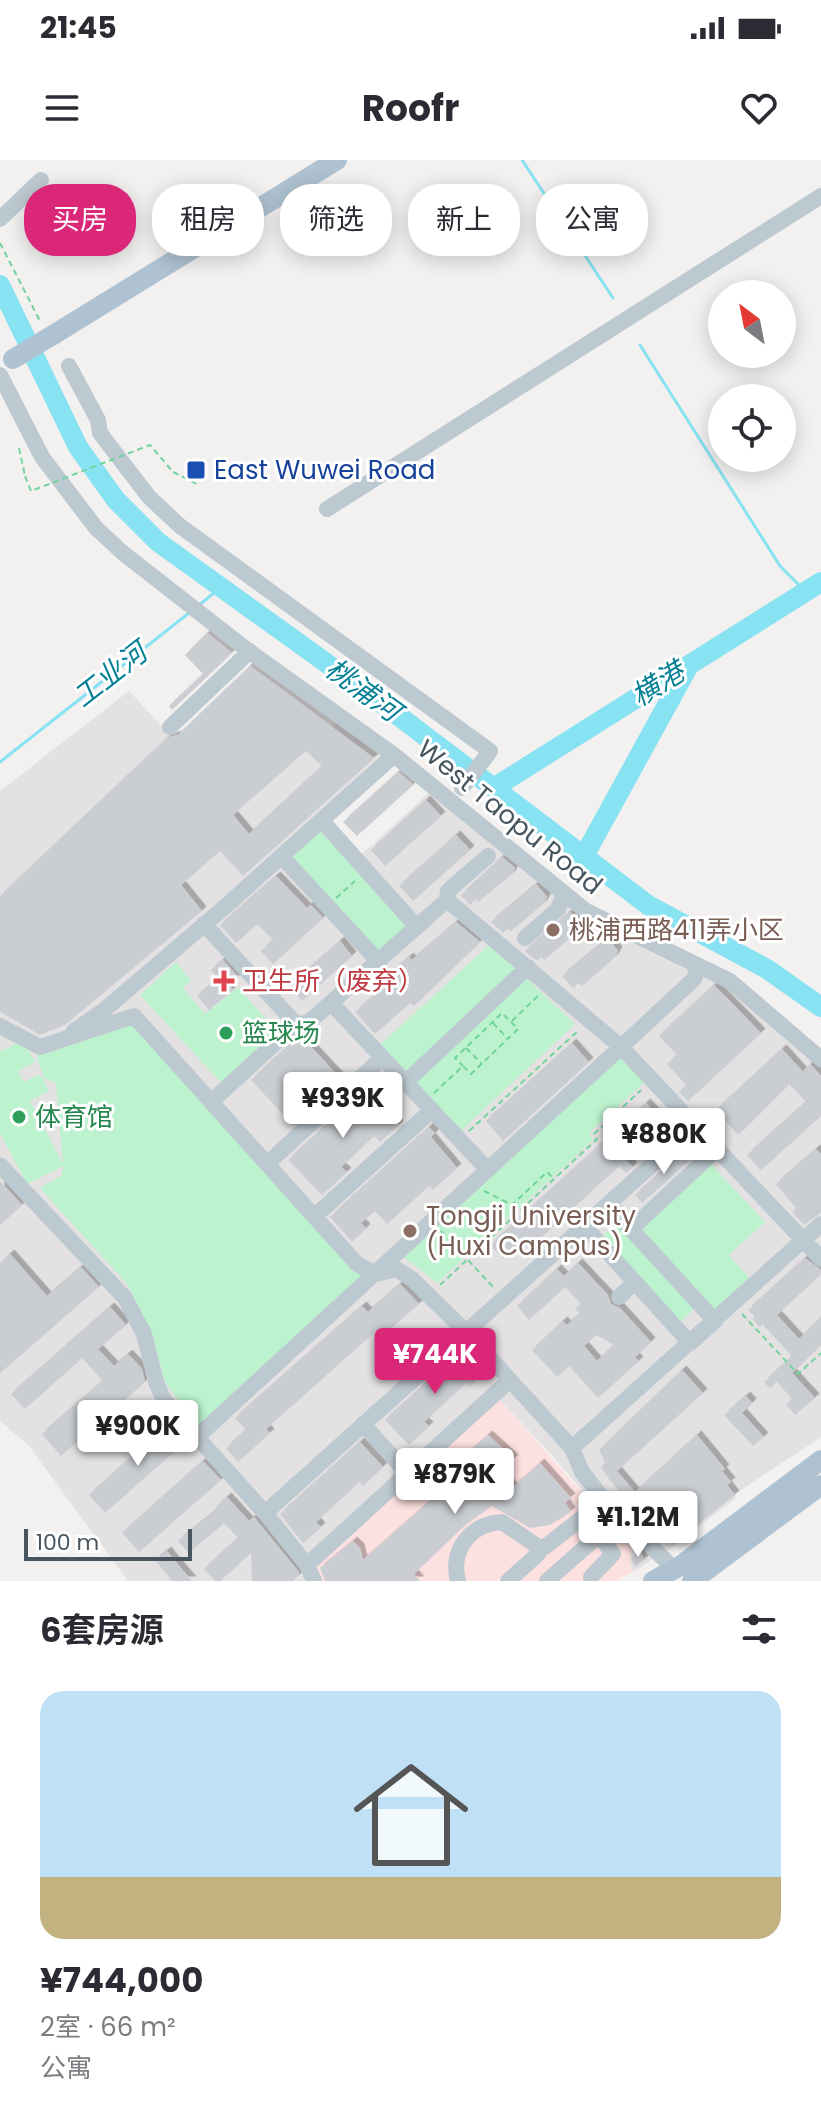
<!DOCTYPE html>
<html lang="zh">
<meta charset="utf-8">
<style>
:root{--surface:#fff;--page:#f7f7f7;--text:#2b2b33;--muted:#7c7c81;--accent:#db2777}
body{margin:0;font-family:Poppins,"Noto Sans SC",sans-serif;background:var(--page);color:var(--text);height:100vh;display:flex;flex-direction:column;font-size:30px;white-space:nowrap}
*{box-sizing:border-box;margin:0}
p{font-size:26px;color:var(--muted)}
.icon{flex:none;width:44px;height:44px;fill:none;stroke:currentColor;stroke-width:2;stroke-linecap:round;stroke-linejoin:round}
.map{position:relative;height:1421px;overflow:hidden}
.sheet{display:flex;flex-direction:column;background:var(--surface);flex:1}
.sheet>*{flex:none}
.guide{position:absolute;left:24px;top:24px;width:774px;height:72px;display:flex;gap:16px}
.needle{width:52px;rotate:328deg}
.tools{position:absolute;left:708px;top:120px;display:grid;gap:16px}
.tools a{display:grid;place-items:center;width:88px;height:88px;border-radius:50%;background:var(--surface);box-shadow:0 4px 20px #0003;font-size:40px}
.scale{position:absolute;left:24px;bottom:20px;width:168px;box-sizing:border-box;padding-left:8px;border:4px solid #47555f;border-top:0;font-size:22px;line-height:28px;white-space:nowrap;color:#47555f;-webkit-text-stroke:6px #fff;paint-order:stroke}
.price{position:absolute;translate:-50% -68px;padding:0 18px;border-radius:8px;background:#fff;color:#222;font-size:26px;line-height:52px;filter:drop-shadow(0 2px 4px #0008)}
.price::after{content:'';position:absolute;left:50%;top:48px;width:24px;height:18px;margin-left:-12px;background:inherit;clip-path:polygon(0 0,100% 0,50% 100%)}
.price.active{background:var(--accent);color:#fff}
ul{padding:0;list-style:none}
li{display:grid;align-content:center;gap:16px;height:424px;padding:0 40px}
li span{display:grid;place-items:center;height:248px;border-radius:24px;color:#555}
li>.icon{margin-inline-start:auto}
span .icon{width:144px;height:144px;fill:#fffc;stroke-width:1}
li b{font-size:34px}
h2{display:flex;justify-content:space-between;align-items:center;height:96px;padding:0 40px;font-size:34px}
.tag{padding:0 28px;border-radius:32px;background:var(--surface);box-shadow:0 4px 20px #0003;font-size:28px;line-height:72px}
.tag.active{background:var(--accent);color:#fff}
.status{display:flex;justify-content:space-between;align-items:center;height:56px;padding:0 40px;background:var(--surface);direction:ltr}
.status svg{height:22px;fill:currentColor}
header{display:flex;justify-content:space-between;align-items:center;height:104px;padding:0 40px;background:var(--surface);font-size:36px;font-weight:700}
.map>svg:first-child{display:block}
.education{fill:#e4e1e2}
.medical{fill:#fde1e0}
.green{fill:#bdf2ce}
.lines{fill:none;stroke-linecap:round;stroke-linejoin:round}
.stream{stroke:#87e2f2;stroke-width:3}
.river{stroke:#87e2f2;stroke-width:20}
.building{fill:#caced3;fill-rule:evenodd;filter:url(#shadow)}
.path{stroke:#72d39d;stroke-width:2;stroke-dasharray:6 4;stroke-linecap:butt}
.minor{stroke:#bdc9d0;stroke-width:16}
.major{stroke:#aec2d1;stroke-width:20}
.path-bridge{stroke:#72d39d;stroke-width:2;stroke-dasharray:6 4;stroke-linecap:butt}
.minor-bridge{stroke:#bdc9d0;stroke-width:16}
.major-bridge{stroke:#aec2d1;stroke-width:20}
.transit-dot{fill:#1a4fb4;stroke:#fff;stroke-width:3}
.education-dot{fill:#8d6e63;stroke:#fff;stroke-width:3}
.health-dot{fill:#e0444e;stroke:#fff;stroke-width:3}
.leisure-dot{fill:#2e9e5b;stroke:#fff;stroke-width:3}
.labels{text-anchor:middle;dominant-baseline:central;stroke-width:6;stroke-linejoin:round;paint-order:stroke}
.transit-label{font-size:26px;fill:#164399;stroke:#fff;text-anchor:start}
.street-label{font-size:26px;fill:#47555f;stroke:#fff}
.education-label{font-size:26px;fill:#785e54;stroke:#fff;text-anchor:start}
.health-label{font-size:26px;fill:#be3a42;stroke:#fff;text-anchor:start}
.leisure-label{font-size:26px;fill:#27864d;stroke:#fff;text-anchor:start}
.water-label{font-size:28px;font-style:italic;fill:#068095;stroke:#fff}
</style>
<div class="status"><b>21:45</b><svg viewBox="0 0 49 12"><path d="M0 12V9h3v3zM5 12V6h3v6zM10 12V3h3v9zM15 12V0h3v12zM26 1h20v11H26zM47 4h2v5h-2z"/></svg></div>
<header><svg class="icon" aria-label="menu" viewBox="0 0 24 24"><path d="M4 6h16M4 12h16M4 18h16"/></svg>Roofr<svg class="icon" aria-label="heart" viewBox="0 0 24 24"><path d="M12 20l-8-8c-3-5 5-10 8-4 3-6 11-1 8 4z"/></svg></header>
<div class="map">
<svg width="821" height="1421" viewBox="0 0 821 1421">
<defs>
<filter id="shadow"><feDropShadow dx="4.5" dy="-4.5" stdDeviation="0" flood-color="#0004"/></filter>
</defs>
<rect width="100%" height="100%" fill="#f3f0f0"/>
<path class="education" d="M249,500L0,736V631L129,531L169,574Z
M341,560L399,602L333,661L362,694L432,630L562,740L739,830L821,903V1277L735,1334L736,1338L671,1388L633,1412L629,1400L633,1390L551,1294L499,1239L316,1421H128L29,1286L0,1261V852L40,875L65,865L202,751L169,712Z"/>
<path class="medical" d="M499,1239L633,1390L629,1400L633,1412L614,1421H316L313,1414L317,1404Z"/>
<path class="green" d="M321,668L410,766L376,793L288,698Z
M490,784L575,864L460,972L381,884Z
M176,802L191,820L183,828L205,854L238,827L282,878L226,928L140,835Z
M132,862L362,1116L198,1267L165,1222L153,1176L128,1125L40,1028L61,1016L64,1006L27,1024L0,973V892L23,880L35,902L18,911L24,922L40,914L49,931L30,941L63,1004L56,923L44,918L36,894Z
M623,895L647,920L589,973L593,980L437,1123L404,1097Z
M709,1002L765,1062L729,1095L751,1120L714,1154L637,1068Z
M618,1064L695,1148L679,1163L603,1075Z"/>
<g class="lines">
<path class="stream" d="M522,0L613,138
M640,185L780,406L806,432
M198,446L220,428
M0,602L189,453"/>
<path class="river" d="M0,125L78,287L116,340L158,382L375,538L648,745L767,809L821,847
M495,627L821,422
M583,698L687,509"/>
</g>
<path class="building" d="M207,473L232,493L172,550L169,546L203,514L185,495Z
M250,506L374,598L243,716L220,691L181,725L202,751L65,865L40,875L0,852V736L167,578L178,575ZM306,591L322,606L249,674L233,655Z
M398,612L413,625L357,676L343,662Z
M426,640L441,656L385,706L371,690Z
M456,675L470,690L413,741L399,726Z
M502,697L515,708L511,715L478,742L476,739L470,745L461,735Z
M276,716L307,748L311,745L323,758L273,804L261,791L273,780L257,764L236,783L220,765Z
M536,724L547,737L543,744L511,771L508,769L503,773L491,762Z
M570,752L581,766L576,773L544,800L542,797L537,801L527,793L525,791Z
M456,762L480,782L414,846L410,843L375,874L355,852L390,821L386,817L409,797L412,800Z
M608,778L618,791L614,798L582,826L579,823L573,828L562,816Z
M340,781L352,796L302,841L289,826Z
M223,800L238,817L229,825L233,830L209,850L197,836L218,819L211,810Z
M714,825L761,873L688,941L679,932L686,925L667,904L677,895L659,876Z
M300,875L342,920L293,965L251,920Z
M572,883L589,902L503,981L486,961Z
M782,889L803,912L810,904L821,916V956L761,1010L747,995L806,942L789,924L738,975L716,950Z
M368,927L395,956L392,958L399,965L380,982L374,976L341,1007L347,1012L322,1035L288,1000Z
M646,943L662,960L628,991L631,995L626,1000L633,1007L626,1013L619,1006L535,1083L528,1076L503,1099L490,1085Z
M429,967L435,973L431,977L457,1008L433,1030L429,1026L387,1064L375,1051L361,1063L366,1068L352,1082L330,1057Z
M686,989L693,997L642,1043L635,1035Z
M816,989L821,994V1053L804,1065L792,1052L796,1048L776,1024Z
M0,1021L22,1045L0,1065Z
M10,1094L47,1136L81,1107L99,1127L0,1213V1103Z
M805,1098L821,1110V1114L777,1155L799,1179L821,1157V1185L792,1213L815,1238L795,1255L786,1245L792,1239L777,1222L770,1228L764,1222L792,1196L762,1164L760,1167L752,1159L755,1157L748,1150Z
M578,1103L608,1135L611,1144L620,1148L651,1182L635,1197L639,1201L598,1238L569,1206L557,1217L532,1190L563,1161L567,1165L580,1154L575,1149L581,1144L565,1127L529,1160L517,1146L557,1109L564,1116ZM596,1175L614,1185L597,1201L584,1186Z
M400,1124L419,1144L382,1176L377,1170L266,1269L270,1273L238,1302L226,1288L246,1270L235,1258L362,1146L368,1152Z
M110,1147L126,1165L98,1189L114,1206L128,1194L142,1209L145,1222L61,1296L42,1274L103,1221L82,1198L25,1249L11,1234Z
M465,1188L487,1211L470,1226L467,1222L424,1262L429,1266L409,1285L385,1260Z
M682,1210L703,1233L617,1311L635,1332L697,1275L725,1309L722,1311L731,1322L727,1325L735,1335L672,1385L661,1371L656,1375L609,1319L601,1307L605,1302L599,1290Z
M746,1236L752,1243L742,1253L764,1277L753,1286L724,1255Z
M170,1263L186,1281L105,1353L89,1335Z
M488,1275L514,1299L499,1312L513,1327L540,1303L571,1338L565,1342L571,1352L550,1365L530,1368L492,1346L464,1366L414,1414L420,1421H325L320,1408L353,1381L360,1388L363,1400L442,1330L435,1322Z
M360,1282L383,1307L363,1326L359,1322L316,1362L321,1367L303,1383L280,1354Z
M203,1301L221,1320L139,1392L122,1373Z
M227,1337L249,1361L254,1357L298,1411L299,1415L293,1421H252L251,1393L220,1421H215L204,1409L238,1378L224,1363L189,1393L178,1381L218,1349L216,1347Z
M167,1391L174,1400L192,1421H172L155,1400Z
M641,1391L644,1400L635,1407L631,1399Z"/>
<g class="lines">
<path class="path" d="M0,83L41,163
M19,288L25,316
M173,312L197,324
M336,738L355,721
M512,861L539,835
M493,863L508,879
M466,888L482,904
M434,933L463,906L471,914L518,869L502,853L455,898L463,906
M469,971L579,870
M484,1031L512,1045L547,1012L554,1019
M441,1071L494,1128
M440,1125L597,979L594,974L641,930
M742,1154L798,1214L821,1193"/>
<path class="minor" d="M0,59L41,20
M69,206L98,260L100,273L149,337L180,366L490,591L485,598
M0,215L42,297L96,368L123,393L246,489L394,595L586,751L730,821L821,899
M327,349L821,36
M170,567L250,491
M322,661L417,767
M282,697L378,801
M447,740L621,887L694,819L698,808
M204,764L296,864
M525,778L558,749L564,735
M331,843L488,1010
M0,866L40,887L134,856L357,1104L376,1114L396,1109L412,1119L465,1171L572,1288L582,1312L600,1335L674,1409
M74,871L103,851L226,746L394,595
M405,923L528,807
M212,941L296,864L308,863L447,740L448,731L488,696
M268,1003L382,898
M0,1005L125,1138L144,1174L156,1222L164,1240L197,1277L621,887L821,1099
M609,1045L715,1161L690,1183L585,1067Z
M315,1056L432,950
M631,1069L718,988
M619,1137L635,1122
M363,1264L407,1313
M197,1277L265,1353L696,965
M572,1288L821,1064
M265,1353L307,1405L314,1421
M540,1388L545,1387L583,1357L599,1375L547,1421
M307,1405L510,1220
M591,1417L613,1394L599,1375
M458,1421C450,1390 470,1364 502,1362L540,1388L538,1394L508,1421"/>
<path class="major" d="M53,175L337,0
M653,1421L680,1406L821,1300
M692,1421L821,1325"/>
<path class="path-bridge" d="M25,316L31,331L150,285L173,312"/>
<path class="minor-bridge" d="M462,628L485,598"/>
<path class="major-bridge" d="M13,199L53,175"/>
</g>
<rect class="transit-dot" x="186" y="300" width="20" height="20" rx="4"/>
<g class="education-dot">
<circle cx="553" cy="770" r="8"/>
<circle cx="410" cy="1071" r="8"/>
</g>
<path class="health-dot" d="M220 809h8v8h8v8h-8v8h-8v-8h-8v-8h8z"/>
<g class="leisure-dot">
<circle cx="226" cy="873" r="8"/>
<circle cx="19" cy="957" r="8"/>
</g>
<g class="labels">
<g class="transit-label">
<text x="214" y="310">East Wuwei Road</text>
</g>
<g class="street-label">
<text transform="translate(510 657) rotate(39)">West Taopu Road</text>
</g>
<g class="education-label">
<text x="569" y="770">桃浦西路411弄小区</text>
<text x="426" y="1056">Tongji University<tspan x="426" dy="30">(Huxi Campus)</tspan></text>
</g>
<g class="health-label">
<text x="242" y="821">卫生所（废弃）</text>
</g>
<g class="leisure-label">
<text x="242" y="873">篮球场</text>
<text x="35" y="957">体育馆</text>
</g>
<g class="water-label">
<text transform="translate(110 515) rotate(-38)">工业河</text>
<text transform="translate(658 524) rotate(-32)">横港</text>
<text transform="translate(363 530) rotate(36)">桃浦河</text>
</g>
</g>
</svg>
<div class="tools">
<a><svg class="needle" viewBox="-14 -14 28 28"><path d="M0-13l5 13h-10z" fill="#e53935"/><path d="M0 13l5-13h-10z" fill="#7c7c81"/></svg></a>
<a><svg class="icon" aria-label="locate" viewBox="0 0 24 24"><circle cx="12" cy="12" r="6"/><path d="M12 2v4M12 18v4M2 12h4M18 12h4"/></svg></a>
</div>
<div class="scale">100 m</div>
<b class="price" style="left:343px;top:980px">¥939K</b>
<b class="price" style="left:664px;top:1016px">¥880K</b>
<b class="price active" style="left:435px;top:1236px">¥744K</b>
<b class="price" style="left:138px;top:1308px">¥900K</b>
<b class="price" style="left:455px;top:1356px">¥879K</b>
<b class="price" style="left:638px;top:1399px">¥1.12M</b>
<div class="guide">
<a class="tag active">买房</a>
<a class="tag">租房</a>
<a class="tag">筛选</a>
<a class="tag">新上</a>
<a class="tag">公寓</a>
</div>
</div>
<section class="sheet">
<h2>6套房源<svg class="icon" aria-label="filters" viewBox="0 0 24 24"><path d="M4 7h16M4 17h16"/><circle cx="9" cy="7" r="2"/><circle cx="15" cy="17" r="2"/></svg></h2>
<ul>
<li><span style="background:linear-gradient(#bfe0f5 75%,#c2b280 0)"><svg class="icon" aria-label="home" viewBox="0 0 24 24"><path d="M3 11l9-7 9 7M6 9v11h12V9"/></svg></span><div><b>¥744,000</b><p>2室 · 66 m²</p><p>公寓</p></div></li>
</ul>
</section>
